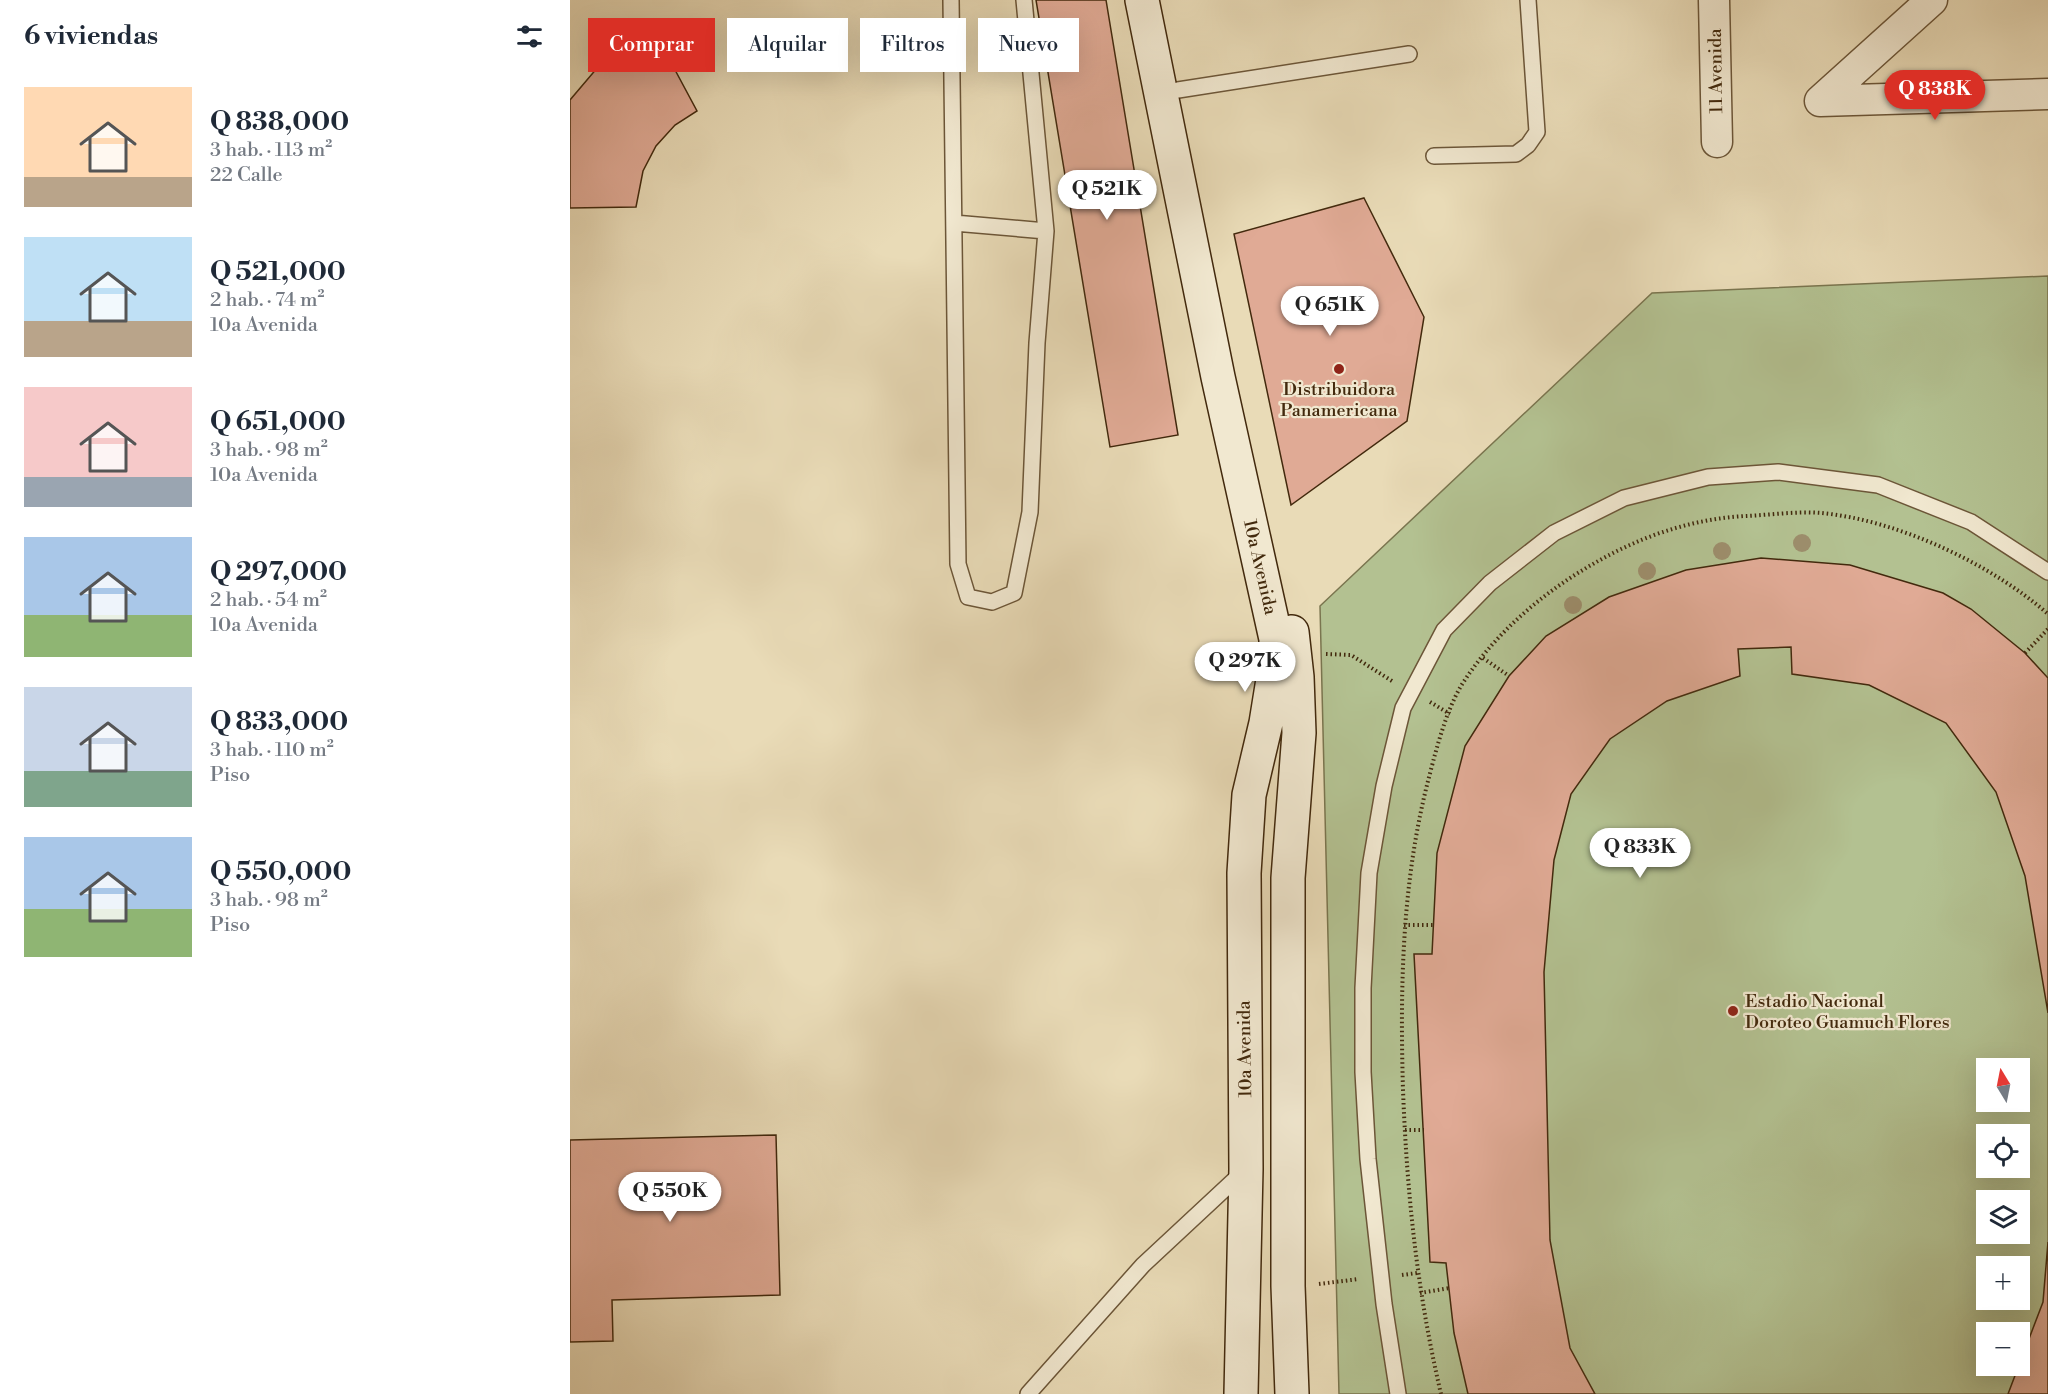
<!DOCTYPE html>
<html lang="es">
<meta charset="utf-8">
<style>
:root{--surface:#fff;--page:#f6f6f7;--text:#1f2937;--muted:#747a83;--accent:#d93025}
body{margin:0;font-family:"Libre Bodoni",serif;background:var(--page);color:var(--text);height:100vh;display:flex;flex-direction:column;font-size:22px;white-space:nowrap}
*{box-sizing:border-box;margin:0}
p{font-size:20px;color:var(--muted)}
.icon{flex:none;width:33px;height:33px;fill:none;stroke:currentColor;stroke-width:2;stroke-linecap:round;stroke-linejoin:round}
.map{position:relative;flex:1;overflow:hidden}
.sheet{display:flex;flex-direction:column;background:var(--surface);width:570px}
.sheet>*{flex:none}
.top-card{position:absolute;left:18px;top:18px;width:570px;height:54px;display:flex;gap:12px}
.needle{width:39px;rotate:350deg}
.buttons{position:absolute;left:1406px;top:1058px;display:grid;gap:12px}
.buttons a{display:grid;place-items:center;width:54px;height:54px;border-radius:0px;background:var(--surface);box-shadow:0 6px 24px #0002;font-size:30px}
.price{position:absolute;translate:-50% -51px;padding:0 14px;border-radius:21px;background:#fff;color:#222;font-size:20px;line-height:39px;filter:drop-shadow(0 2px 3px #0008)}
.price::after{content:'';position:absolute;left:50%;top:36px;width:18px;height:14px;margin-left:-9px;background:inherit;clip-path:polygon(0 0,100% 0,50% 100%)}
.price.current{background:var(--accent);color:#fff}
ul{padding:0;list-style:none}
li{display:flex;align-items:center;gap:18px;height:150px;padding:0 24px}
li span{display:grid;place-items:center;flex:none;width:168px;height:120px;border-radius:0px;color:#555}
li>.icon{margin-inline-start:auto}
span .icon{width:72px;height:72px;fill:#fffc;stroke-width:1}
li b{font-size:26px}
h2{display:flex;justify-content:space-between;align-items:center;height:72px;padding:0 24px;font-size:26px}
.pill{padding:0 21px;border-radius:0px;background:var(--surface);box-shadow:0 6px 24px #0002;font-size:21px;line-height:54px}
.pill.current{background:var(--accent);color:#fff}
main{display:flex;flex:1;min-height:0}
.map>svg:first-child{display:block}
.green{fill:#b3c191;stroke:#7a754f;stroke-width:1.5;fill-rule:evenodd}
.building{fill:#e0aa95;stroke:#42290d;stroke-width:1.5}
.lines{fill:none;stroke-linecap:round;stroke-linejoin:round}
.service-casing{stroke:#6c5638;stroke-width:18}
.minor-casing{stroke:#6c5638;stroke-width:33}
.secondary-casing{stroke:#42290d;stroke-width:36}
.path{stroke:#42290d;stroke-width:4;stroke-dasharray:1.5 3;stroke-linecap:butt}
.service{stroke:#f1e8d0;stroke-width:15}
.minor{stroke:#f1e8d0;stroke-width:30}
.secondary{stroke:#f1e8d0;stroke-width:33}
.tree{fill:#9d8e6c}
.poi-dot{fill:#8f2418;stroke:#f1e8d0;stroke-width:2}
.labels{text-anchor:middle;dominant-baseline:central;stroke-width:4.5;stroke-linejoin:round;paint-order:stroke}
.street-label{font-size:18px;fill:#42290d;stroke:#f1e8d0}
.poi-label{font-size:18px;fill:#42290d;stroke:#f1e8d0}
</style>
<main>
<section class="sheet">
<h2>6 viviendas<svg class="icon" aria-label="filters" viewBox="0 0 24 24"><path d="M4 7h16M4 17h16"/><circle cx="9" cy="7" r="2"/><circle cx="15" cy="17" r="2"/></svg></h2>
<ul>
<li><span style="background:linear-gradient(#ffd9b3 75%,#b9a48a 0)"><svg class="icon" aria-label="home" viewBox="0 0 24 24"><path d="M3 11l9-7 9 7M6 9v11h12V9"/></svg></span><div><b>Q 838,000</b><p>3 hab. · 113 m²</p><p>22 Calle</p></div></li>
<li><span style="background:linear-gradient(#bfe0f5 70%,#b9a48a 0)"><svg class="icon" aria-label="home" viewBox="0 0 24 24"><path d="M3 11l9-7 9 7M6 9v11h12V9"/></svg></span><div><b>Q 521,000</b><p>2 hab. · 74 m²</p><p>10a Avenida</p></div></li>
<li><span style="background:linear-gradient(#f6c9c9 75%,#9aa5b1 0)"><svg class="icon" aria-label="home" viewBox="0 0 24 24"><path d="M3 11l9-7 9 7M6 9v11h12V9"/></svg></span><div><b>Q 651,000</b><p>3 hab. · 98 m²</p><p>10a Avenida</p></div></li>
<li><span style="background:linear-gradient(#a9c7e8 65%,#8fb573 0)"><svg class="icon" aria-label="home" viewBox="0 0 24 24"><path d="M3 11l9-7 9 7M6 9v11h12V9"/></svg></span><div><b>Q 297,000</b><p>2 hab. · 54 m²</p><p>10a Avenida</p></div></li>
<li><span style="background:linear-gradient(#c9d6e8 70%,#7fa58c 0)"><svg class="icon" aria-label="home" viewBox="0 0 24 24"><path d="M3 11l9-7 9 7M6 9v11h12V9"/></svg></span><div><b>Q 833,000</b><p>3 hab. · 110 m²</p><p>Piso</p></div></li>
<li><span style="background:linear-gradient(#a9c7e8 60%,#8fb573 0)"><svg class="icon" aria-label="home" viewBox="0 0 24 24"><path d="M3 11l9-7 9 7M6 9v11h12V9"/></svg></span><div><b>Q 550,000</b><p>3 hab. · 98 m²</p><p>Piso</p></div></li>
</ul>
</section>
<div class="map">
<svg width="1478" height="1394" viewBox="0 0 1478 1394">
<rect width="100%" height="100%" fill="#e9dbb7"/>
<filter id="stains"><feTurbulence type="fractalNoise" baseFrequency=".00333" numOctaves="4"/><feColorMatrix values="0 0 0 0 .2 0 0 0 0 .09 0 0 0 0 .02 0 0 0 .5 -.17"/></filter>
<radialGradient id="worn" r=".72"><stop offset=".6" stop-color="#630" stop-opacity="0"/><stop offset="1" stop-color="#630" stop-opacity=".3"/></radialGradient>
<path class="green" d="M1478,276V1394H769L750,606L1082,293ZM1416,1068H1449V1101H1416ZM1416,1134H1449V1167H1416ZM1416,1200H1449V1233H1416ZM1416,1266H1449V1299H1416ZM1416,1332H1449V1365H1416Z"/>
<path class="building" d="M466,0H536L608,435L540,447Z
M82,27L127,111L105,125L86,146L73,171L66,207L0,208V100L39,54Z
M794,198L854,317L837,421L721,505L664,234Z
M1191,558L1280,565L1373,593L1401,609L1455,653L1478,678V1013L1455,876L1426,792L1376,723L1299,685L1222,674L1221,647L1168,649L1170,676L1097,701L1040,739L1001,794L984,860L974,972L980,1240L1000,1348L1025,1394H898L884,1333L876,1263L860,1262L844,954H862L867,853L895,746L939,676L976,636L1039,597L1116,570Z
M206,1135L210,1295L42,1300L43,1341L0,1342V1140Z
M1478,1242V1394H1438L1473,1302Z"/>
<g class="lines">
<defs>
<path id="service" d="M381,0L388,564L398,597L422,602L444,593L460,512L467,343L476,231L454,0
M608,90L839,54
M864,156L946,154L958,145L967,132L958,0
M384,223L476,231
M458,1394L573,1265L674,1171
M828,1394L814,1304L798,1159L793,1072V988L799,873L814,786L833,708L874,630L920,583L984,533L1054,498L1138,477L1208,472L1308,485L1401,522L1478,572"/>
<path id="minor" d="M1144,0L1147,142
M1250,101L1478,94
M1250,101L1362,0"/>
<path id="secondary" d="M572,0L648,377L706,639V661L696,723L679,795L674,873L676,1169L671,1394
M722,1394L718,1286V878L729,733L727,677L722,632"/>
</defs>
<use href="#service" class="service-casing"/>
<use href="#minor" class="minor-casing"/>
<use href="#secondary" class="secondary-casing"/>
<path class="path" d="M1455,653L1478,629
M756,654L781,655L822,681
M913,658L939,676
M860,702L880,714
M834,925H863
M835,1130H854
M832,1275L847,1273
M749,1284L789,1279
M850,1293L879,1288
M871,1394C847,1291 837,1195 833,1090C830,987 832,885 857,785C865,754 875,713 891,686C923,635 972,593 1023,564C1069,537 1121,519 1175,516C1200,515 1227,511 1251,513C1328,520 1421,564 1478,614"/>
<use href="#service" class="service"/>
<use href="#minor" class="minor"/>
<use href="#secondary" class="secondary"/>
</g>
<g class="tree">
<circle cx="1232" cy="543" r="9"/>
<circle cx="1152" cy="551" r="9"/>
<circle cx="1077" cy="571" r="9"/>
<circle cx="1003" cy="605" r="9"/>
</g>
<g class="poi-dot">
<circle cx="769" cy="369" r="6"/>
<circle cx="1163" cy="1011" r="6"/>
</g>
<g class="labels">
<g class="street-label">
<text transform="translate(1146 71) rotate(-91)">11 Avenida</text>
<text transform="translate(690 567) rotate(77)">10a Avenida</text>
<text transform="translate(675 1049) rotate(-91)">10a Avenida</text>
</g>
<g class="poi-label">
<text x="769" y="389">Distribuidora<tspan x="769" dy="21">Panamericana</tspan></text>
<text x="1175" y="1001" text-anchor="start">Estadio Nacional<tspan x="1175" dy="21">Doroteo Guamuch Flores</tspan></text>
</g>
</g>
<rect width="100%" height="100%" filter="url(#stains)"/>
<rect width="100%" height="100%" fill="url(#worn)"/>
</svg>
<div class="buttons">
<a><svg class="needle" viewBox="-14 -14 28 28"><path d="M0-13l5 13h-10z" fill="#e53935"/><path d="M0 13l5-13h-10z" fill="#747a83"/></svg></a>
<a><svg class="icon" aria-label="locate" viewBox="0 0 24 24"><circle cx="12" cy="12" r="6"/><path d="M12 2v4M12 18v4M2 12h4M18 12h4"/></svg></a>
<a><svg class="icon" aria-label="layers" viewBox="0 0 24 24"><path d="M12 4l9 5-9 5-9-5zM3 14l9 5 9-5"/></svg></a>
<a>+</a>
<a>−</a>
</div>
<b class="price current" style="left:1365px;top:121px">Q 838K</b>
<b class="price" style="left:537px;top:221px">Q 521K</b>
<b class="price" style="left:760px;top:337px">Q 651K</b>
<b class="price" style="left:675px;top:693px">Q 297K</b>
<b class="price" style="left:1070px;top:879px">Q 833K</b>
<b class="price" style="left:100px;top:1223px">Q 550K</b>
<div class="top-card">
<a class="pill current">Comprar</a>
<a class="pill">Alquilar</a>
<a class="pill">Filtros</a>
<a class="pill">Nuevo</a>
</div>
</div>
</main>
